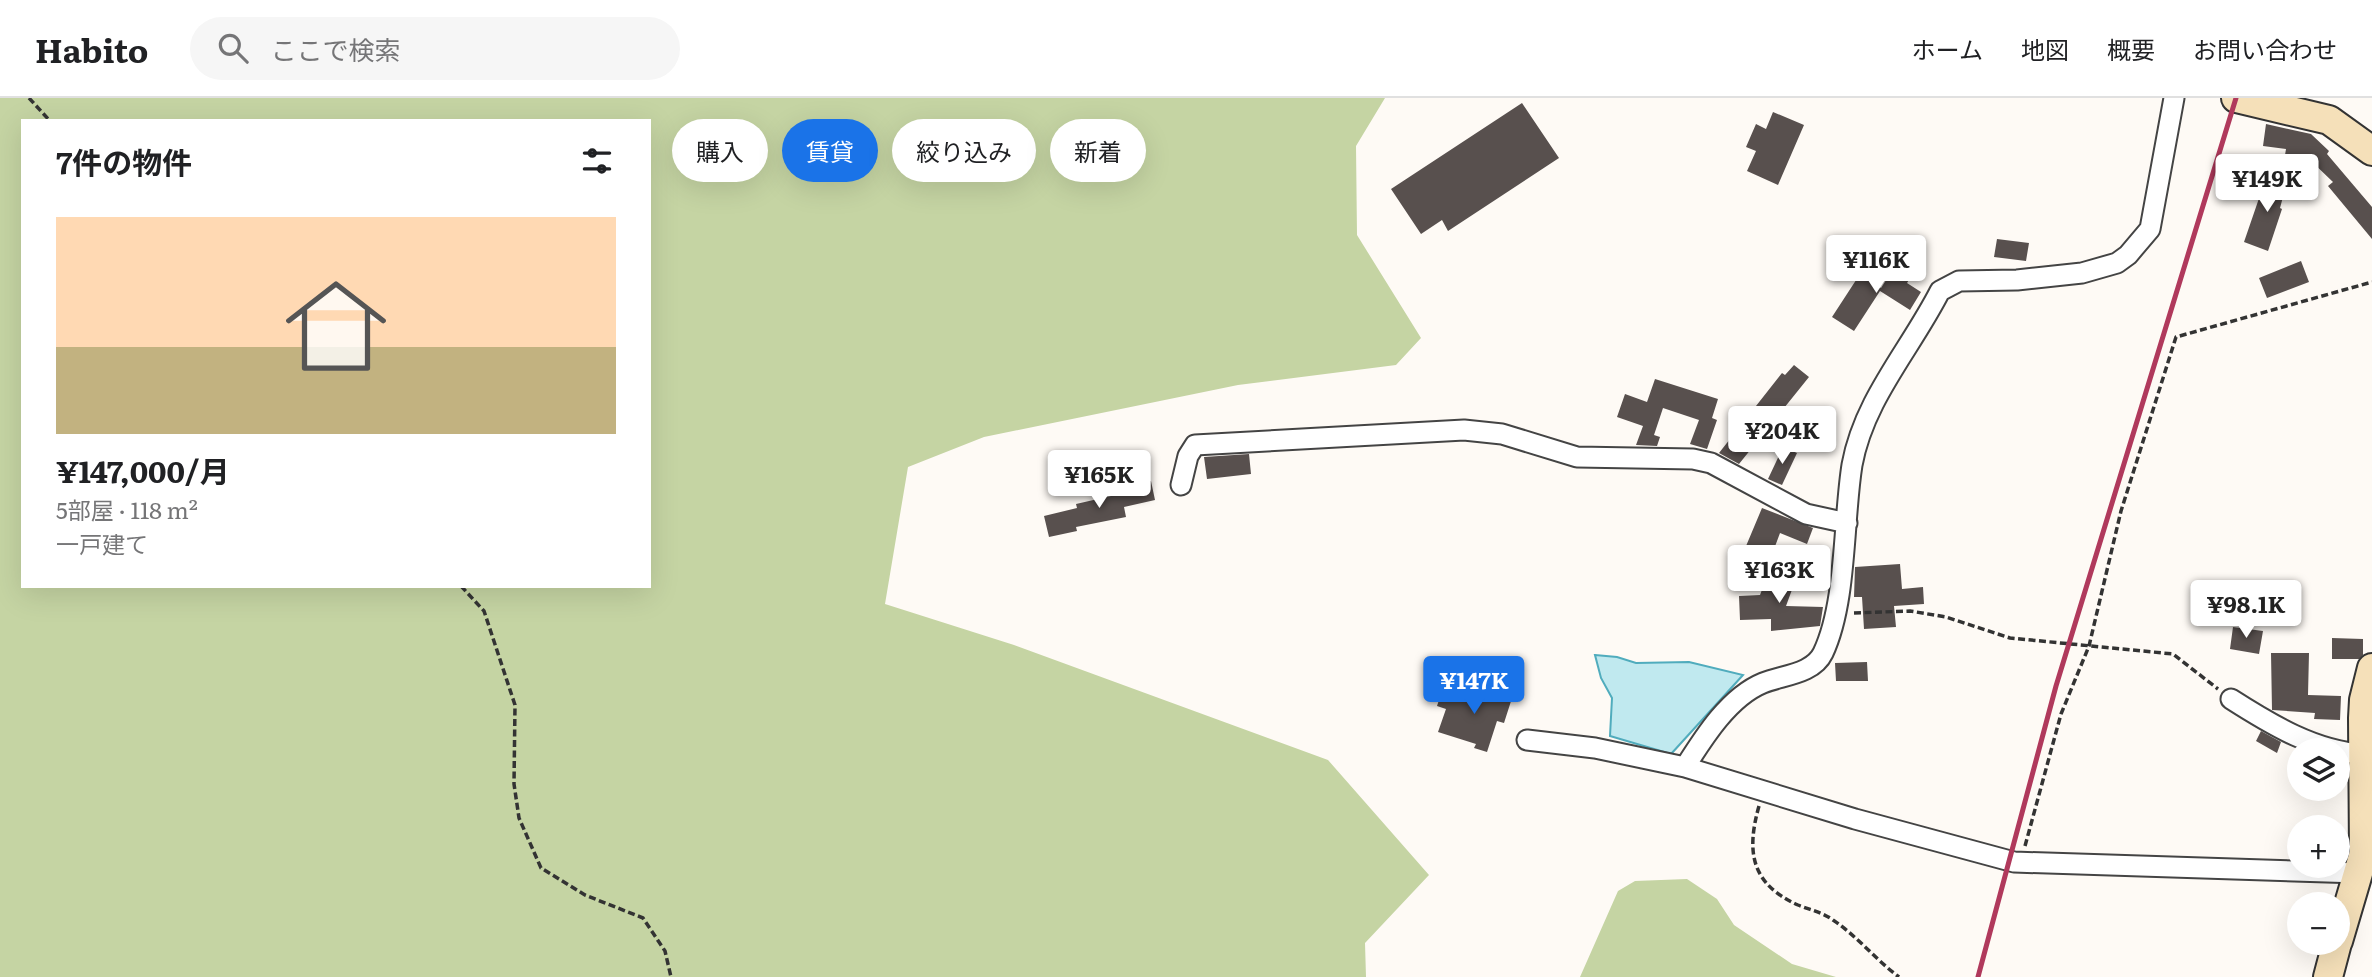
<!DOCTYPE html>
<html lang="ja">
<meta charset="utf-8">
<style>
:root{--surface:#fff;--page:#f6f6f6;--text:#202124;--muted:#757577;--line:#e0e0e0;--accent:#1a73e8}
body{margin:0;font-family:Literata,"Noto Sans JP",serif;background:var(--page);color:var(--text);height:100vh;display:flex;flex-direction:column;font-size:26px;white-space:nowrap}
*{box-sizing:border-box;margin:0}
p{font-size:23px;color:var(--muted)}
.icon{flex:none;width:38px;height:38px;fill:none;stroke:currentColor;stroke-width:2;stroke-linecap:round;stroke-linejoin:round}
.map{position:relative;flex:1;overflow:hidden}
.sheet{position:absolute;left:21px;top:21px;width:630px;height:469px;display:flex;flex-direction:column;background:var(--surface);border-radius:0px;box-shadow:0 7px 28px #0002}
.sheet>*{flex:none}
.top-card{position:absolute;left:672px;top:21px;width:665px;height:63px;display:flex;gap:14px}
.tools{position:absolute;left:2287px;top:640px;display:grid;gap:14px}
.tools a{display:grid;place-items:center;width:63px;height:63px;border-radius:50%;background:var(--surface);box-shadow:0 7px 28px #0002;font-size:35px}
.price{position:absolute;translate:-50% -60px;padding:0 16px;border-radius:7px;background:#fff;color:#222;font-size:23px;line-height:46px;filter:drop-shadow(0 2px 4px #0008)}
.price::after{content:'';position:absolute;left:50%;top:42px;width:21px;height:16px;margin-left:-10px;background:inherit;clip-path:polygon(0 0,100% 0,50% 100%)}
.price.active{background:var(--accent);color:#fff}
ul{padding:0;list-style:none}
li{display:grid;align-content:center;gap:14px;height:371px;padding:0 35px}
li+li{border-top:2px solid var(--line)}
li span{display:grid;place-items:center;height:217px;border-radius:0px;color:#555}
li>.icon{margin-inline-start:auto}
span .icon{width:126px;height:126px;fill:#fffc;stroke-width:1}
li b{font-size:30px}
h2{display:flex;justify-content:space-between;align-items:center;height:84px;padding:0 35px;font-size:30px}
.pill{padding:0 24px;border-radius:32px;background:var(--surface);box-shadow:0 7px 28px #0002;font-size:24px;line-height:63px}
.pill.active{background:var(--accent);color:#fff}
header{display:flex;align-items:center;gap:42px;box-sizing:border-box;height:98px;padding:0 35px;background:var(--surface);border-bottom:2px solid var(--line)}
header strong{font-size:33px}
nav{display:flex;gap:38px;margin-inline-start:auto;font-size:24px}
.search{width:490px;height:63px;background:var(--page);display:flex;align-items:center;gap:18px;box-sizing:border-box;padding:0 24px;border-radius:38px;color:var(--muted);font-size:26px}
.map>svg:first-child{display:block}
.forest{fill:#c5d4a3;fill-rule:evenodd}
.water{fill:#c0e9ef;stroke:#50acbd;stroke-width:2}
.building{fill:#58504e}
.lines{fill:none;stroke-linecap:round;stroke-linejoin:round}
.street-casing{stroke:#444;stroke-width:23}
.secondary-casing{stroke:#333;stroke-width:32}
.path{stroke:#333;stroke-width:3.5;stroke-dasharray:7 3.5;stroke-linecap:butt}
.street{stroke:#fff;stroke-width:19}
.secondary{stroke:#f5e0b9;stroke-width:28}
.rail{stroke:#b0395c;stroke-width:5}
</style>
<header>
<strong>Habito</strong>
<div class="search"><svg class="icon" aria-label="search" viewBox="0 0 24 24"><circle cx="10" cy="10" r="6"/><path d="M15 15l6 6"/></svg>ここで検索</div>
<nav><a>ホーム</a><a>地図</a><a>概要</a><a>お問い合わせ</a></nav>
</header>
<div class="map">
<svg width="2372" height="879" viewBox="0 0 2372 879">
<rect width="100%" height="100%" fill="#fefaf5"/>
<path class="forest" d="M0,0H1385L1356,48L1357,137L1421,240L1396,267L1238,287L984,339L908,369L885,506L1014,547L1328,662L1429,777L1365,845L1366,879H0ZM23,23H649V488H23Z
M1687,781L1717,801L1734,827L1792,866L1836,879H1580L1618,793L1635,783Z"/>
<path class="water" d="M1595,557L1617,559L1636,565L1689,564L1743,577L1671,656L1610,638L1612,600L1601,580Z"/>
<path class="building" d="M1522,5L1559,60L1448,133L1442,122L1421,136L1391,91Z
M1773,14L1804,27L1778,87L1747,73L1756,53L1746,49L1756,26L1766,31Z
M2266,26L2311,36L2329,53L2327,56L2372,109V141L2328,88L2333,84L2308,60L2285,57L2286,51L2263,48Z
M2267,77L2287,84L2280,110L2282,111L2268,153L2244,144Z
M1997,141L2029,145L2026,163L1994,159Z
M1899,162L1915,172L1907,185L1921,194L1910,212L1880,193L1854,233L1832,219L1860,176L1881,190Z
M2301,163L2309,184L2267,200L2259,180Z
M1794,267L1809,279L1739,366L1719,355L1782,275L1785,277Z
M1655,281L1718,301L1712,320L1717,322L1707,351L1690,346L1699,322L1663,310L1654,337L1660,339L1657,348L1636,347L1643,328L1617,319L1625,296L1647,304Z
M1783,349L1797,355L1782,387L1768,381Z
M1249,356L1251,376L1207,381L1204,359Z
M1151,383L1155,402L1124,409L1126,419L1076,429L1077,433L1049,439L1044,418L1077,410L1076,406L1124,395L1122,389Z
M1762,410L1813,430L1807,446L1780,435L1767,470L1741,460Z
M1900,466L1902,491L1923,489L1924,506L1894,508L1896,529L1864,531L1862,499H1854L1855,469Z
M1771,468L1797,478L1786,508L1823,509L1820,528L1771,533V521L1740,522L1739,498L1760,497Z
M2233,529L2263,533L2259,556L2230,551Z
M2332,540L2363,541V557L2359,561H2332Z
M2271,555H2309L2308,597L2341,598L2340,622L2314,621L2315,615L2272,612Z
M1867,564L1868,583H1836L1835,565Z
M1477,588L1512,600L1504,625L1497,623L1487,654L1474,650L1476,646L1438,634L1446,611L1437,608L1442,593L1472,603Z
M2261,633L2281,644L2277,655L2256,643Z"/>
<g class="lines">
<defs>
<path id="street" d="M2174,0L2150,131L2128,157L2117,165L2082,175L2017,182L1959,183L1940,193C1910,252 1864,301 1852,367C1843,423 1847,504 1823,555C1813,576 1783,577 1763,585C1729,599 1704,639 1685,669L1855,721L2014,764L2359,775
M1181,387L1188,358L1195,347L1464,332L1502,336L1577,359L1693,361L1711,365L1806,416L1847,425
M2231,601C2270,626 2316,654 2364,656
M1527,642L1595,650L1685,669"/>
<path id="secondary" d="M2236,0L2329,22L2372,53
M2338,843L2364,755L2363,620L2364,602L2372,570
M2328,879L2337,845"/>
</defs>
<use href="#street" class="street-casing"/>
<use href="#secondary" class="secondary-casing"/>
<path class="path" d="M29,0L50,23
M461,488L484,513L515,607L514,686L519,720L541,770L585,797L643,820L665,853L671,879
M1854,515L1910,513L1946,519L2010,540L2173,556L2218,591
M1759,708C1746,754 1751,786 1798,807C1810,812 1822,814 1833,822C1857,838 1876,862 1899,879
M2025,748L2061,616L2089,548L2121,413L2176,239L2372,184"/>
<use href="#street" class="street"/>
<use href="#secondary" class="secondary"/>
<path class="rail" d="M1978,879L2056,588L2236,0"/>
</g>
</svg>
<div class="tools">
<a><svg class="icon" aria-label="layers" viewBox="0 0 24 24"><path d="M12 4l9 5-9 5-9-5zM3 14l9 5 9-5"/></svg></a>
<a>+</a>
<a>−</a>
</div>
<b class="price" style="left:2267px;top:116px">¥149K</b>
<b class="price" style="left:1876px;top:197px">¥116K</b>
<b class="price" style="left:1782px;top:368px">¥204K</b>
<b class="price" style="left:1099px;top:412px">¥165K</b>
<b class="price" style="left:1779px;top:507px">¥163K</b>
<b class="price" style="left:2246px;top:542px">¥98.1K</b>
<b class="price active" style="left:1474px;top:618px">¥147K</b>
<div class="top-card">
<a class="pill">購入</a>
<a class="pill active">賃貸</a>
<a class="pill">絞り込み</a>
<a class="pill">新着</a>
</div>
<section class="sheet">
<h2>7件の物件<svg class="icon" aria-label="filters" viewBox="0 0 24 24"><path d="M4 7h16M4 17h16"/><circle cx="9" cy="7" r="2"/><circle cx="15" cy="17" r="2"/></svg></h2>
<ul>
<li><span style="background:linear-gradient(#ffd9b3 60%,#c2b280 0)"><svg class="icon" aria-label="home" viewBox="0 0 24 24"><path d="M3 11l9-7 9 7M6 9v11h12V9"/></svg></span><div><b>¥147,000/月</b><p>5部屋 · 118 m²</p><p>一戸建て</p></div></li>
</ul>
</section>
</div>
